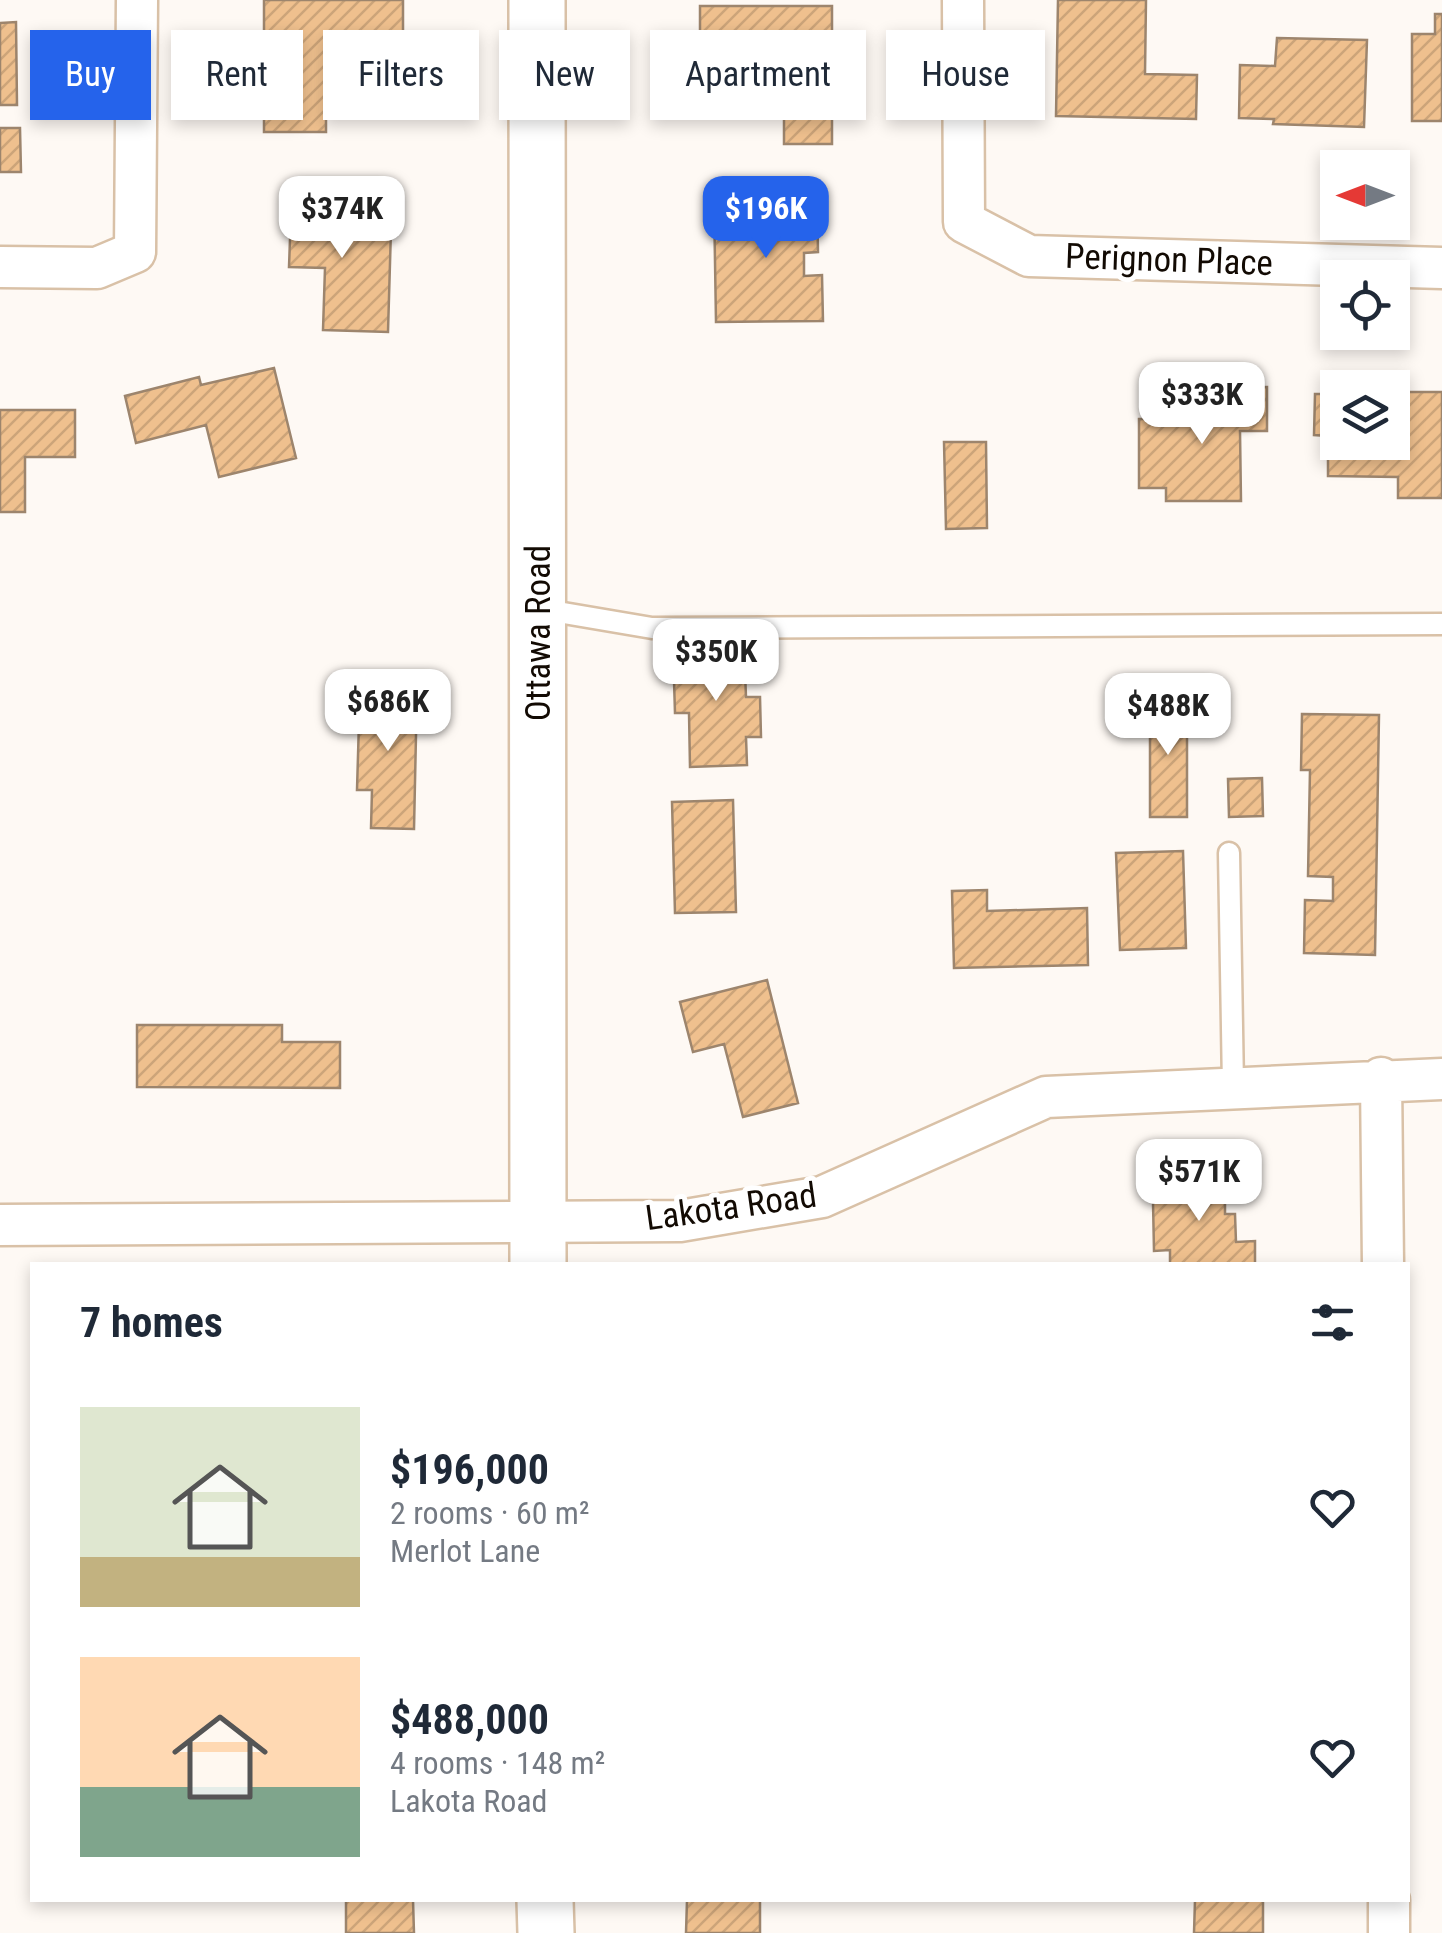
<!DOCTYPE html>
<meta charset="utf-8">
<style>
:root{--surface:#fff;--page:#f2f2f3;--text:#1f2937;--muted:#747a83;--accent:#2563eb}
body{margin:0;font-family:"Roboto Condensed",sans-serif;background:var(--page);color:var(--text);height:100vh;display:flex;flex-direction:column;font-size:38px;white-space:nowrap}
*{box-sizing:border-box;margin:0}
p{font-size:32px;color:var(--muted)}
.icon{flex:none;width:55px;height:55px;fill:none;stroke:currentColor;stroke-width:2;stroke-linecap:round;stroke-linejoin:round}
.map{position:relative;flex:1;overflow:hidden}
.panel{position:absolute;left:30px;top:1262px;width:1380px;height:640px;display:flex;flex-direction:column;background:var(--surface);border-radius:0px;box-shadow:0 5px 15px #0003}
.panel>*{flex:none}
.banner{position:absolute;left:30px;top:30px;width:1382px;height:90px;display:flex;gap:20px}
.needle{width:65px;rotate:270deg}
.tools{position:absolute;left:1320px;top:150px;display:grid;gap:20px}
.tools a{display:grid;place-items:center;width:90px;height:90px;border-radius:0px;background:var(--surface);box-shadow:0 5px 15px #0003;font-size:50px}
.price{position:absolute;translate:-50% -85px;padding:0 22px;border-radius:20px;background:#fff;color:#222;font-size:32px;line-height:65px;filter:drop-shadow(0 2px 5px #0008)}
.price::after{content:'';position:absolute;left:50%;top:60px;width:30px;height:22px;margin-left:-15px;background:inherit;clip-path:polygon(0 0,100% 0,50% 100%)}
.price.on{background:var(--accent);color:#fff}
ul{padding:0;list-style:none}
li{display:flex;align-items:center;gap:30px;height:250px;padding:0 50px}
li span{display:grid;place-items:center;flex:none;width:280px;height:200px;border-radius:0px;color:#555}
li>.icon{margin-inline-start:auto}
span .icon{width:120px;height:120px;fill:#fffc;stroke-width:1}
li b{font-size:42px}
h2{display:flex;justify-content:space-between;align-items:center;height:120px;padding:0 50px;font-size:42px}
.chip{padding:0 35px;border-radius:0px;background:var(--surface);box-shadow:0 5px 15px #0003;font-size:35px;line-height:90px}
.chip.on{background:var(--accent);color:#fff}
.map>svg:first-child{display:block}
.building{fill:url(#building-hatch);stroke:#9d856d;stroke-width:2.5}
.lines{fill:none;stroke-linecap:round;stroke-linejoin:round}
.lane-casing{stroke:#d9c1a7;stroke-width:25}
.street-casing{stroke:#d9c1a7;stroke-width:45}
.secondary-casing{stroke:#d9c1a7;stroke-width:60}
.lane{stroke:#fff;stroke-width:20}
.street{stroke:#fff;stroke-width:40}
.secondary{stroke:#fff;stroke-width:55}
.labels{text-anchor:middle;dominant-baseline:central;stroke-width:10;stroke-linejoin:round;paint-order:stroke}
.street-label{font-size:35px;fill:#120a03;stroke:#fff}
</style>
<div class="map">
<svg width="1442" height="1933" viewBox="0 0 1442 1933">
<defs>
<pattern id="building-hatch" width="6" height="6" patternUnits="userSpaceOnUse" patternTransform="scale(2.5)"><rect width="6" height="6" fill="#efc08e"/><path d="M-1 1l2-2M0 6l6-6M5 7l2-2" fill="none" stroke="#cca479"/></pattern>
</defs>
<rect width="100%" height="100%" fill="#fef9f4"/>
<path class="building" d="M264,0H403V80H326V132H264Z
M1058,0H1146L1145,74L1197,75L1196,119L1056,116Z
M700,6H832V144H784V93H700Z
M1435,14H1442V121H1412V34H1435Z
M16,22L17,105H0V23Z
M1277,38L1367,40L1364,127L1273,124L1274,119L1239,118L1240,65L1275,66Z
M0,128H20L21,172H0Z
M292,185L336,186V227L391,229L388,332L323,330L325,268L289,267Z
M817,199L818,252L804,253V276L822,275L823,321L716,322L714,201Z
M274,368L296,458L219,477L206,425L136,443L125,396L199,377L201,385Z
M1267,387V431H1240L1241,501H1166V488H1139V419H1205V388Z
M1397,392H1442V498H1398V477L1328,476V436L1314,435L1315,394H1338V442H1392Z
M0,410H75V457H25V512H0Z
M944,442H986L987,528L946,529Z
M744,646L746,697H760L761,737H746L747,765L690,767L689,713H675L673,648Z
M360,687L417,688L414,829L371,828L372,790H357Z
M1150,700H1187V817H1150Z
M1302,714L1379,715L1375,955L1304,953L1305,900L1333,901V877L1308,876L1310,770H1301Z
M1262,778L1263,816L1229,817L1228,779Z
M733,800L736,912L675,913L672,802Z
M1183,851L1186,948L1120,950L1116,853Z
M987,890V911L1087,908L1088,965L954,968L952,891Z
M767,980L798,1103L743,1117L724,1044L693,1052L680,1002Z
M137,1025H282V1042H340V1088L137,1087Z
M1225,1173V1214H1235L1236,1242L1255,1241V1265H1170V1250L1154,1251L1153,1202H1173V1174Z
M346,1900H413L414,1933H346Z
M687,1900H760V1933H686Z
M1195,1900H1263V1933H1194Z"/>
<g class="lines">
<defs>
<path id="lane" d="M540,609L652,628L1442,624
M1229,853L1233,1086"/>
<path id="street" d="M963,0L964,222L1029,256L1442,268
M0,267L97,268L135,252L137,0
M1381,1078L1383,1265
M0,1225L680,1221L822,1197L1046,1097L1442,1079
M1389,1900V1933"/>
<path id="secondary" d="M537,0L538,1265
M545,1900L546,1933"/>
</defs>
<use href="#lane" class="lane-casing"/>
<use href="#street" class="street-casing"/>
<use href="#secondary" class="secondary-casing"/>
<use href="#lane" class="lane"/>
<use href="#street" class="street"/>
<use href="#secondary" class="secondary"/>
</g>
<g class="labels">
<g class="street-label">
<text transform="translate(1169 260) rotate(2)">Perignon Place</text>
<text transform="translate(538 633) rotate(-90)">Ottawa Road</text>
<text transform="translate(731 1207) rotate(-8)">Lakota Road</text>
</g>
</g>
</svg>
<div class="tools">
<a><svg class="needle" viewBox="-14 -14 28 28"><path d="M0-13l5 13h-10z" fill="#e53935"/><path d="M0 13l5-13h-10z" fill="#747a83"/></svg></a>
<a><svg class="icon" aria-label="locate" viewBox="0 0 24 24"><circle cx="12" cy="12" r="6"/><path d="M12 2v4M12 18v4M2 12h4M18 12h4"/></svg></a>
<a><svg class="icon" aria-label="layers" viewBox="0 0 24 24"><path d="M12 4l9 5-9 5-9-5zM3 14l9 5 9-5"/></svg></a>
</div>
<b class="price" style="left:342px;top:261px">$374K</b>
<b class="price on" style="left:766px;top:261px">$196K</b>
<b class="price" style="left:1202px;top:447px">$333K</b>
<b class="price" style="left:716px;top:704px">$350K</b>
<b class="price" style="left:388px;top:754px">$686K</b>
<b class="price" style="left:1168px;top:758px">$488K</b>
<b class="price" style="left:1199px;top:1224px">$571K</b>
<div class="banner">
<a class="chip on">Buy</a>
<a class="chip">Rent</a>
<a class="chip">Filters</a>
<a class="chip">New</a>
<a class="chip">Apartment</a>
<a class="chip">House</a>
</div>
<section class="panel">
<h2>7 homes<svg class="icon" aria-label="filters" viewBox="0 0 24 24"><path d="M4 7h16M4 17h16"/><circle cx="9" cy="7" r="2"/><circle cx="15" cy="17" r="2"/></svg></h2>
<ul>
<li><span style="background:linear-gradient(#dfe7d0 75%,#c2b280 0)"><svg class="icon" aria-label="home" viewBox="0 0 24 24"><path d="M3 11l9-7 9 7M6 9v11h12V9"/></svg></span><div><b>$196,000</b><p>2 rooms · 60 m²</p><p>Merlot Lane</p></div><svg class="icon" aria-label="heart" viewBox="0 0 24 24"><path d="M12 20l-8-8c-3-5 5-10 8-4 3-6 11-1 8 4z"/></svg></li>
<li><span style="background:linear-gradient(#ffd9b3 65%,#7fa58c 0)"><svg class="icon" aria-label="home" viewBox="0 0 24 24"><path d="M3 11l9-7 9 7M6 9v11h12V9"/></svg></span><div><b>$488,000</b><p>4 rooms · 148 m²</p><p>Lakota Road</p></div><svg class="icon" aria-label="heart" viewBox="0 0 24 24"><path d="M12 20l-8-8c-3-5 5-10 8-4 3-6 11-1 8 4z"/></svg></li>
</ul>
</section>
</div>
